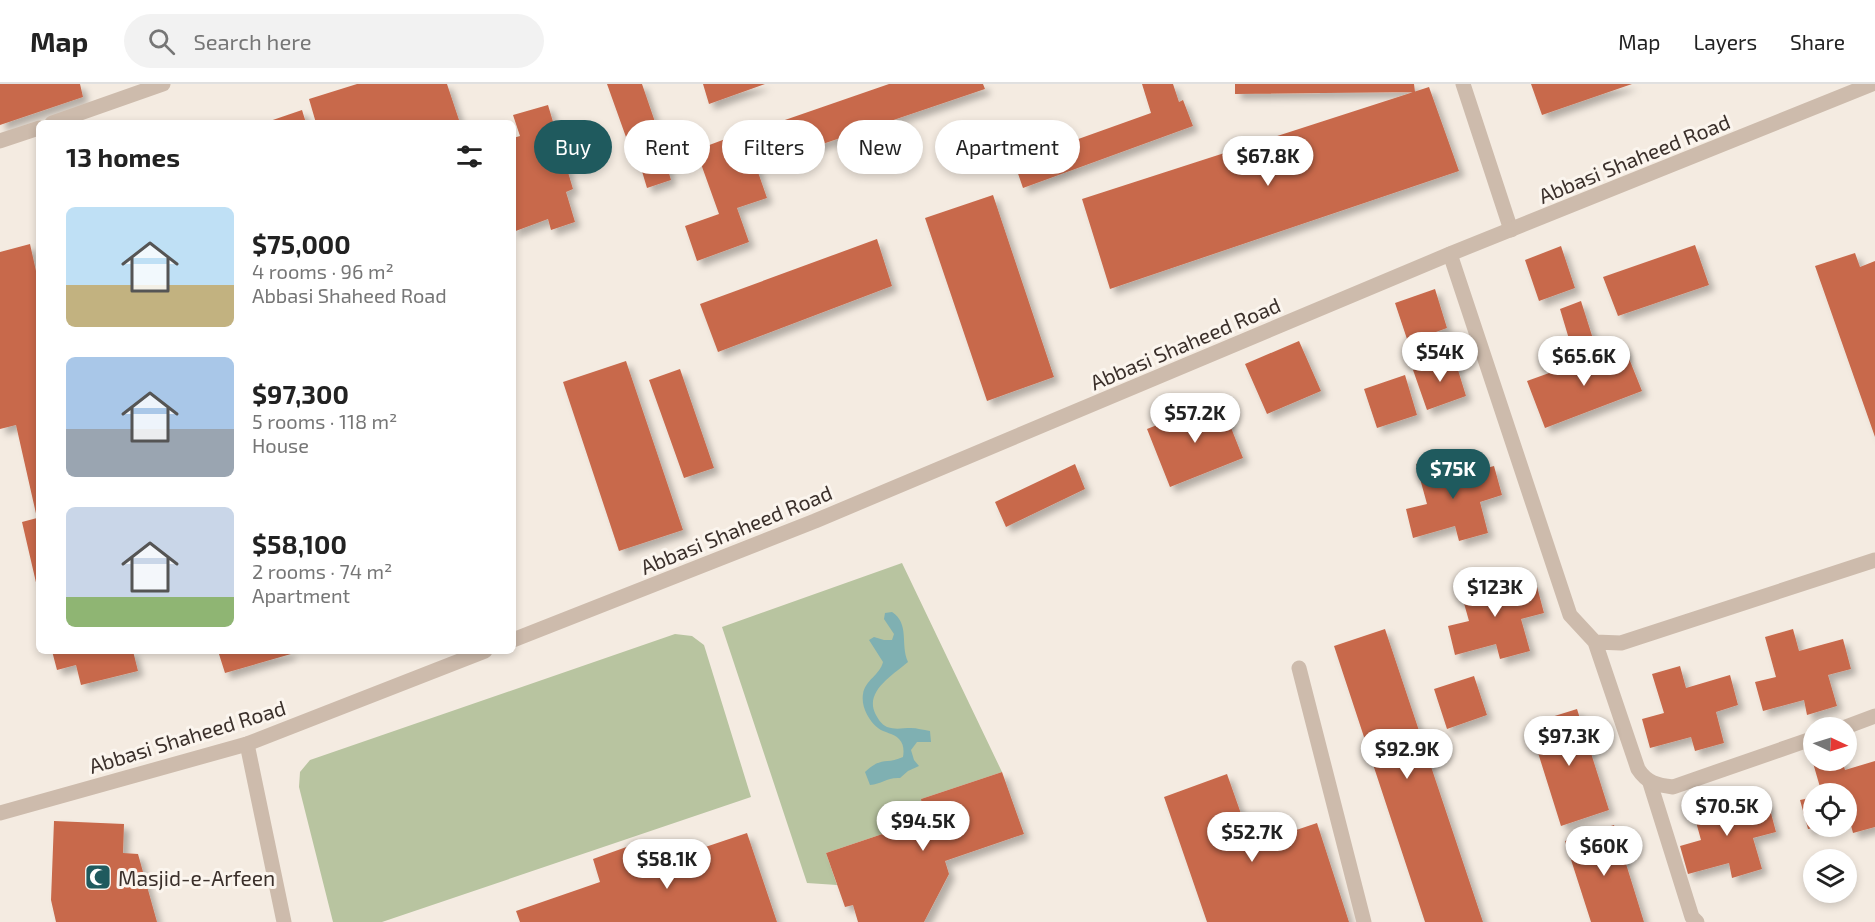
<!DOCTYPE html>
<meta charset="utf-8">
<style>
:root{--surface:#fff;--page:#f2f2f2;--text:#222;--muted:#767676;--line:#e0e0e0;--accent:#1f5a5e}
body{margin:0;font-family:"Exo 2",sans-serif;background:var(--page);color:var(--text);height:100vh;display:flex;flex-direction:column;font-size:22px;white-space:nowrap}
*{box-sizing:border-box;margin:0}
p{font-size:20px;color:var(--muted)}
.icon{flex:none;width:33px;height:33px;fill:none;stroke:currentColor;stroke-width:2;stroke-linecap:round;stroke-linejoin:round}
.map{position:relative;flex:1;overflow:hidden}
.drawer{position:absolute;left:36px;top:36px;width:480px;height:534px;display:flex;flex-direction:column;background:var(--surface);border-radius:9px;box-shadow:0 3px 9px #0003}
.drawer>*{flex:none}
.hud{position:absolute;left:534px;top:36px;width:570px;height:54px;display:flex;gap:12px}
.needle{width:39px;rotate:94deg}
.controls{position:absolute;left:1803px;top:633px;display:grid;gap:12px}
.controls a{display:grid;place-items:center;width:54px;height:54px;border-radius:50%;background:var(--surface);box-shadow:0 3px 9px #0003;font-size:30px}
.price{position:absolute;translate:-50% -51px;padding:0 14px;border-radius:21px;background:#fff;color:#222;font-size:20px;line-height:39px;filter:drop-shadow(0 2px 3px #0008)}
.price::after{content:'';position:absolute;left:50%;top:36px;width:18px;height:14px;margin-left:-9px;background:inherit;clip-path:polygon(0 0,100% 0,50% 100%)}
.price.on{background:var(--accent);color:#fff}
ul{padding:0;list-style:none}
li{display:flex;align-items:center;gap:18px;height:150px;padding:0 30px}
li span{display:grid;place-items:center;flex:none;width:168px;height:120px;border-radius:9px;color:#555}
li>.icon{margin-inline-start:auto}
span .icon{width:72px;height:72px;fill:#fffc;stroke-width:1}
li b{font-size:26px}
h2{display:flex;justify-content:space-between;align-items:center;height:72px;padding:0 30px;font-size:26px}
.chip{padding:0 21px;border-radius:27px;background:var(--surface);box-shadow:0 3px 9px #0003;font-size:21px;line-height:54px}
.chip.on{background:var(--accent);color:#fff}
header{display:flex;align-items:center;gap:36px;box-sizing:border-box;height:84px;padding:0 30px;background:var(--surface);border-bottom:2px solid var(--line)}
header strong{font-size:28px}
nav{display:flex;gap:33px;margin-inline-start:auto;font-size:21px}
.search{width:420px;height:54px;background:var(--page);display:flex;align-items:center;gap:15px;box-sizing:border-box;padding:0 21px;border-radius:33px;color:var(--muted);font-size:22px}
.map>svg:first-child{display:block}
.green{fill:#b8c4a0}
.water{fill:#7fb0b2}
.building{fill:#c8694b;filter:url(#shadow)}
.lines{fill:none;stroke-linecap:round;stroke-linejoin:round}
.service{stroke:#cdbbac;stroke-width:15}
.minor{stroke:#cdbbac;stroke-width:15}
.tertiary{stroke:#cdbbac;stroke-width:15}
.labels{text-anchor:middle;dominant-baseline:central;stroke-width:6;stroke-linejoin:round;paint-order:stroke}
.street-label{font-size:21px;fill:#3b302b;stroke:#fbf5ee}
.poi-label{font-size:21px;fill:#3b302b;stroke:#fbf5ee;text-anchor:start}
</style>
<header>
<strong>Map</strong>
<div class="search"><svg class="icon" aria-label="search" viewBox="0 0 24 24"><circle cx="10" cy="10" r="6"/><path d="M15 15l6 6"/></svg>Search here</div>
<nav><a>Map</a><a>Layers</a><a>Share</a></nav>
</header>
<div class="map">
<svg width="1875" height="838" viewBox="0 0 1875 838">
<defs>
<filter id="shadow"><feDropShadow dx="5.5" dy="5.5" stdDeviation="3" flood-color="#0004"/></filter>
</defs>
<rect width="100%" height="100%" fill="#f4ebe1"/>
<path class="green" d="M902,479L1002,688L921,715L924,736L826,769L837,801L807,799L722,543Z
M675,550L692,552L704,561L751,713L382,838H333L299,703L300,688L310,676Z"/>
<path class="water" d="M892,528C910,540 900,560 908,578C893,591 865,607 875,629C878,635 881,640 887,643C896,646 902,644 911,644C917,644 923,646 930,647L931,658H917L911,666L914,676L919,682L908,687L900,694C887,693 882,700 870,701L865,688C882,672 885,681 903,673C904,667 904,660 899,655C894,649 884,649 878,644C868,636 861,622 863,610C865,596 880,591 883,578L869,556L874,553L884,556H892L894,550L884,535L885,529Z"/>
<path class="building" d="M0,0H80L83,13L0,41Z
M357,0H447L460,39H316L309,15Z
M607,0H642L666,70L636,81Z
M703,0H765L709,20Z
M889,0H983L985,5L793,70L782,37Z
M1142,0H1173L1179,18L1183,16L1193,42L1023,104L1014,78L1151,29Z
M1235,0H1414L1415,8L1235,10Z
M1531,0H1632L1542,31Z
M1429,3L1459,87L1110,205L1082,115Z
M548,21L573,105L566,108L575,138L551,146L548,135L513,148V54L520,52L513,31Z
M302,26L306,39H264Z
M744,48L767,114L737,124L749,158L697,177L685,142L719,130L696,66Z
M665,76L671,96L647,104L641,84Z
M993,111L1054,293L987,317L925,134Z
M877,155L892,202L718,268L700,220Z
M30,160L36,187H39L38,507L22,438L37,434L16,341L0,345V168Z
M1695,161L1709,201L1618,232L1603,193Z
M1561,162L1575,204L1539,217L1525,176Z
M1855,169L1860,183L1875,177V353L1815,182Z
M1435,205L1447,244L1408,258L1395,219Z
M1581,217L1594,258L1572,265L1560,225Z
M1299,257L1321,307L1267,330L1245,280Z
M1624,262L1642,307L1545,344L1527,297Z
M1454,273L1466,312L1427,326L1413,286Z
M626,277L683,446L619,467L563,298Z
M680,285L714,384L684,394L649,296Z
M1405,291L1417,331L1377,344L1364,305Z
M1220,316L1243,374L1170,403L1147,345Z
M1444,371L1450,394L1494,382L1502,411L1480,418L1488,449L1459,457L1455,442L1413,454L1406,425L1427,420L1416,380Z
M1075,380L1085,405L1006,443L995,418Z
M1486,489L1492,512L1536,499L1544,529L1521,535L1530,567L1500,575L1496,560L1455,571L1448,542L1469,537L1458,498Z
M1385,545L1483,838H1425L1334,562Z
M1793,545L1799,567L1843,555L1851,585L1828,591L1837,622L1807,631L1804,616L1763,627L1755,598L1776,593L1765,553Z
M52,567H133L138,587L81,601L76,581L57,586Z
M218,567H290L291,570L225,589Z
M1680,582L1686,604L1730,591L1738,621L1716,628L1724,659L1695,667L1691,653L1650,664L1642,635L1664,629L1652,590Z
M1474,592L1487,631L1447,645L1434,605Z
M1577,625L1609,726L1561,742L1529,640Z
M1814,671V676H1842L1845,686L1875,677V743L1853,749L1849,734L1846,735V710H1822L1811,672Z
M1002,688L1024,750L945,777L949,790L924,838H858L853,821L845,823L826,769L924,736L921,715Z
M1227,690L1252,761L1317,739L1349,838H1207L1164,713Z
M1717,708L1724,731L1768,718L1776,748L1753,754L1762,785L1732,794L1729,779L1688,790L1680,762L1701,756L1690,716Z
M1814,713V744L1808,745L1800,716Z
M54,737L124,740L123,769L138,770L157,838H56L51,816Z
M1614,741L1644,838H1591L1565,757Z
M747,749L777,838H520L516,827L600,798L593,775L632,761L640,785Z"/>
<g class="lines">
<path class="service" d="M1463,0L1511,146
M52,39L163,0
M0,57L39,44
M1299,584L1364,838
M1650,699L1692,833L1697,838"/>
<path class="minor" d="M1450,170L1570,531L1595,558L1621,559L1875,476
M1595,558L1638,685C1647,699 1657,701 1673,703L1814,654
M1843,644L1875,632
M247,660L284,838"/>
<path class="tertiary" d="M513,556L815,437L1450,170L1872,0
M0,729L247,660L485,567"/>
</g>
<defs>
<symbol id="mosque-square" viewBox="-11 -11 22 22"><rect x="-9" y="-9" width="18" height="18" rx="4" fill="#1f5a5e" stroke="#fbf5ee"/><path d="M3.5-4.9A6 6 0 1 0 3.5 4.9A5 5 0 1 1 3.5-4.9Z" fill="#fff"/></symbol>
</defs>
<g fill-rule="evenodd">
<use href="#mosque-square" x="83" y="778" width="30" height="30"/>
</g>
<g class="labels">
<g class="street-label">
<text transform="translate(1634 74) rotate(-22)">Abbasi Shaheed Road</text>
<text transform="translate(1185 259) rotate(-23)">Abbasi Shaheed Road</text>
<text transform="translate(736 445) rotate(-22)">Abbasi Shaheed Road</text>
<text transform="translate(187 652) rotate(-17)">Abbasi Shaheed Road</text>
</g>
<g class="poi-label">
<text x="118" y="793">Masjid-e-Arfeen</text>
</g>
</g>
</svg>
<div class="controls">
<a><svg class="needle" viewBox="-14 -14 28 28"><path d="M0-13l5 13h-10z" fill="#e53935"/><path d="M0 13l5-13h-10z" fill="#767676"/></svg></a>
<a><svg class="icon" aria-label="locate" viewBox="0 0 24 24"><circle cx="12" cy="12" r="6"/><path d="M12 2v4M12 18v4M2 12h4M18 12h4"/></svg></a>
<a><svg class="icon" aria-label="layers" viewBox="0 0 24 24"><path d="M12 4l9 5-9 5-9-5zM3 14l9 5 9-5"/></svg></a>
</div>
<b class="price" style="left:1268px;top:103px">$67.8K</b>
<b class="price" style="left:1440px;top:299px">$54K</b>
<b class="price" style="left:1584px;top:303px">$65.6K</b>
<b class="price" style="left:1195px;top:360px">$57.2K</b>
<b class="price on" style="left:1453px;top:416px">$75K</b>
<b class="price" style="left:1495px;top:534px">$123K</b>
<b class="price" style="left:1569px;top:683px">$97.3K</b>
<b class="price" style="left:1407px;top:696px">$92.9K</b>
<b class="price" style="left:1727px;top:753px">$70.5K</b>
<b class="price" style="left:923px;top:768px">$94.5K</b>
<b class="price" style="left:1252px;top:779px">$52.7K</b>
<b class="price" style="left:1604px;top:793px">$60K</b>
<b class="price" style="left:667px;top:806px">$58.1K</b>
<div class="hud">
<a class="chip on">Buy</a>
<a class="chip">Rent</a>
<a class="chip">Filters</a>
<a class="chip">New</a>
<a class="chip">Apartment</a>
</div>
<section class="drawer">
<h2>13 homes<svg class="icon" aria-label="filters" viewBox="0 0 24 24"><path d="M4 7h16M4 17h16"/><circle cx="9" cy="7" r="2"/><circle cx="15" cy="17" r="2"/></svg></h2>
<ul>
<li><span style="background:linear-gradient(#bfe0f5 65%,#c2b280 0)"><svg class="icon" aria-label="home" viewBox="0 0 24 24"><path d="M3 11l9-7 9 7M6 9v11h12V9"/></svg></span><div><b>$75,000</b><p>4 rooms · 96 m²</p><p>Abbasi Shaheed Road</p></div></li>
<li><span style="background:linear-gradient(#a9c7e8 60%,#9aa5b1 0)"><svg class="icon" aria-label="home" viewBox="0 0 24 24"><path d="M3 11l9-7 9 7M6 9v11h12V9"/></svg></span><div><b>$97,300</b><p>5 rooms · 118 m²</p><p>House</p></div></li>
<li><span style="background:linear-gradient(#c9d6e8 75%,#8fb573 0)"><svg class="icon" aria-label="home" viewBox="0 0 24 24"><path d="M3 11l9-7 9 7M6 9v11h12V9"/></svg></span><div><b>$58,100</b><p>2 rooms · 74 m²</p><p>Apartment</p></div></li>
</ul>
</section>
</div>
